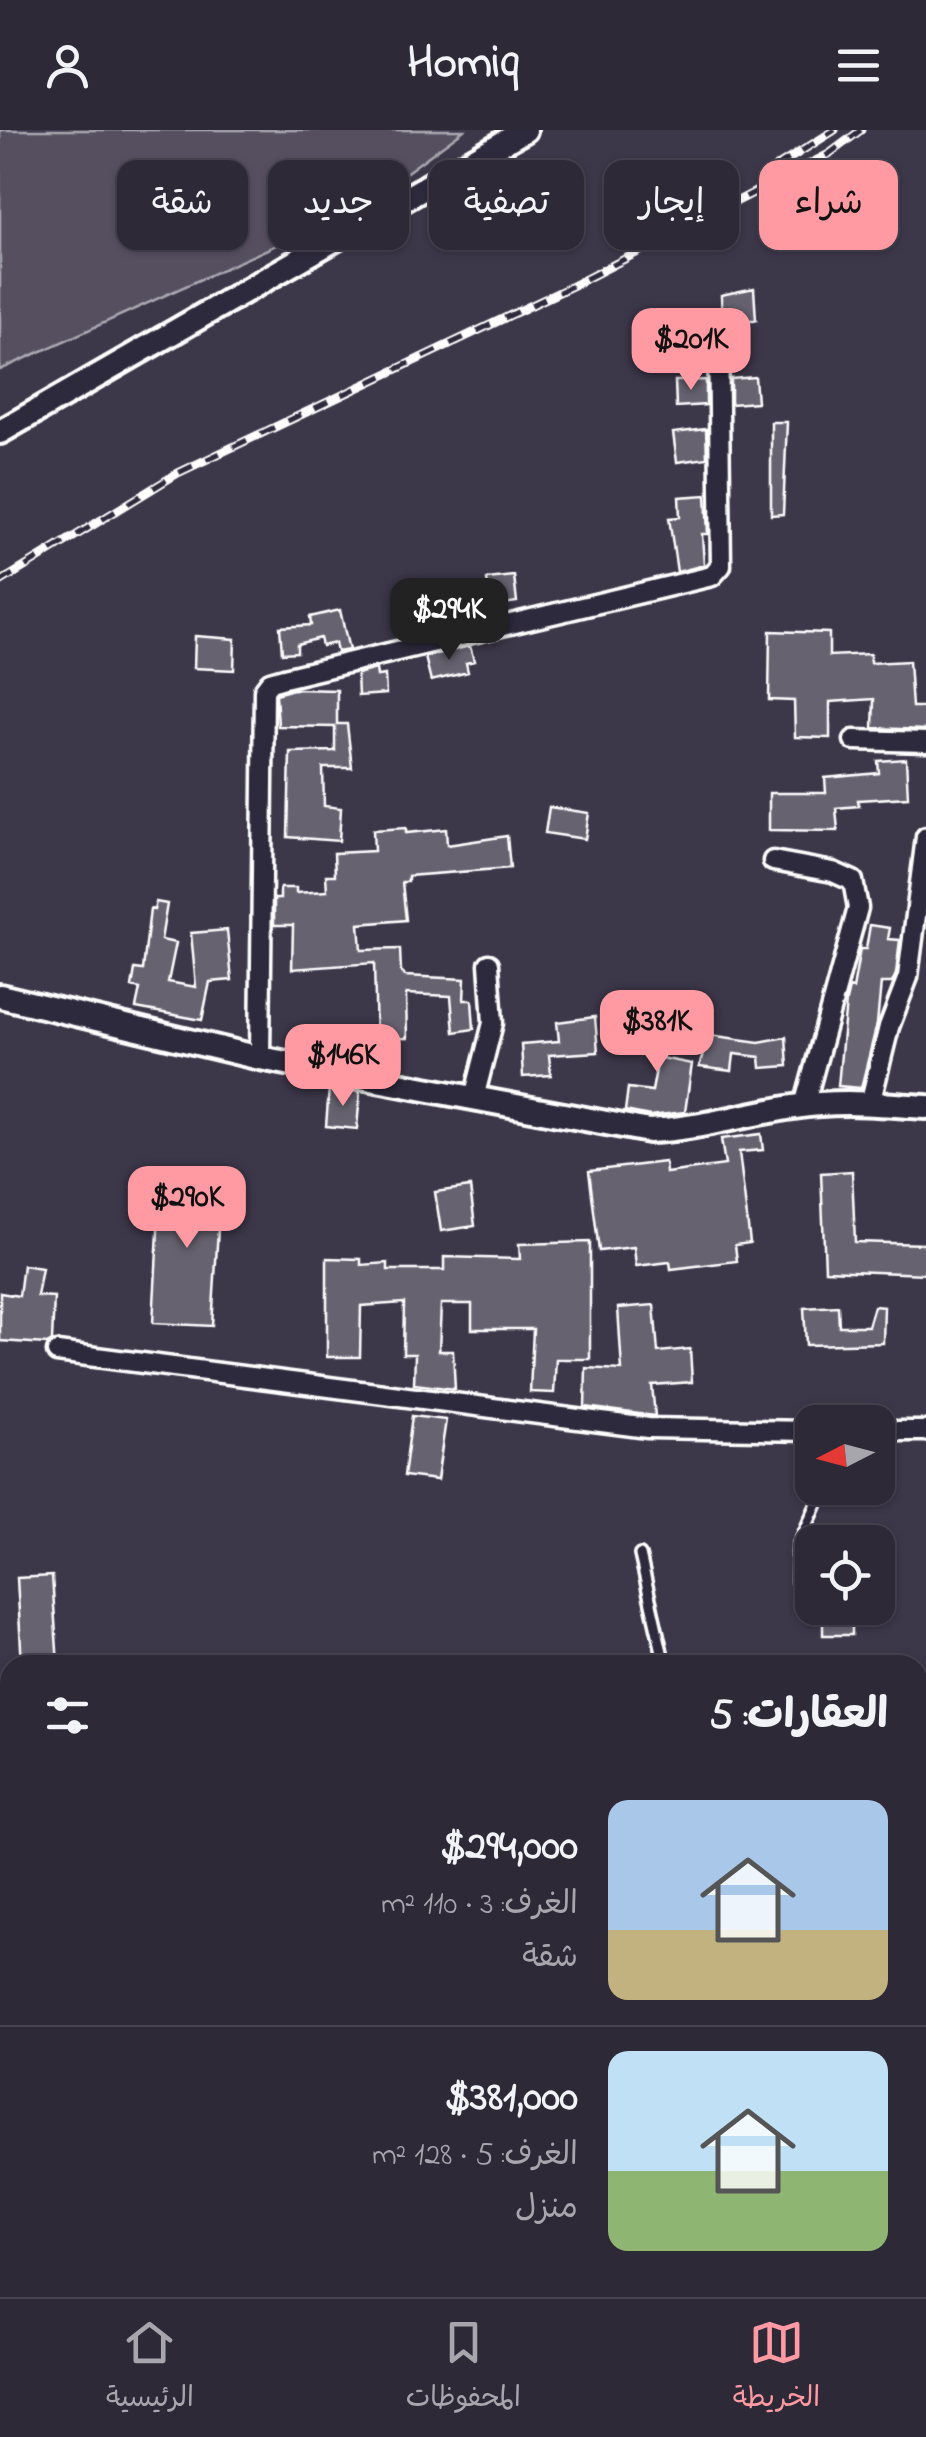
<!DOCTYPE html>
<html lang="ar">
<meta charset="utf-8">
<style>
:root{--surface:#2d2937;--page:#393542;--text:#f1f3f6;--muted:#a7a6ad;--line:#484552;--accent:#ff9aa2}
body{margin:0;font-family:"Indie Flower","Playpen Sans Arabic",sans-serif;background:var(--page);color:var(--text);direction:rtl;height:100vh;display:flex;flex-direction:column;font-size:38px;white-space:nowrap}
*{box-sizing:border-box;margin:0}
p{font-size:32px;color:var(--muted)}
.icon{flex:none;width:55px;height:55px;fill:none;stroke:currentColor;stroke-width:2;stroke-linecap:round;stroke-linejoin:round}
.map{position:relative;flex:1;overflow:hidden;direction:ltr}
.side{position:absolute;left:0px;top:1525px;width:928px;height:642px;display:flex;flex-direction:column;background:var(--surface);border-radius:30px 30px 0 0;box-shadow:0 2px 8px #0004,0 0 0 2px var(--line);direction:rtl}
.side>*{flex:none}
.banner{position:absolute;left:30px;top:30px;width:868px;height:90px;direction:rtl;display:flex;gap:20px}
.needle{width:65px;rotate:264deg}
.controls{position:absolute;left:795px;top:1275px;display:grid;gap:20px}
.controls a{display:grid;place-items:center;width:100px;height:100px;border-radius:20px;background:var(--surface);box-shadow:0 2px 8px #0004,0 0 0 2px var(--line);font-size:50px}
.price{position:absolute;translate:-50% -85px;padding:0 22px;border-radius:20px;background:var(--accent);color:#111;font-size:32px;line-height:65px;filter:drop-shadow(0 2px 5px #0008)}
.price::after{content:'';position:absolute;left:50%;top:60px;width:30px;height:22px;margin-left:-15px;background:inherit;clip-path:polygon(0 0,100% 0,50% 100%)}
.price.on{background:#222;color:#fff}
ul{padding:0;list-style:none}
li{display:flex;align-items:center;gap:30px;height:250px;padding:0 40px}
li+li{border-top:2px solid var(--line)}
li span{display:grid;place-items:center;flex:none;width:280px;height:200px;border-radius:20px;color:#555}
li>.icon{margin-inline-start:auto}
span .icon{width:120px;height:120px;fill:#fffc;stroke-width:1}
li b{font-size:42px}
h2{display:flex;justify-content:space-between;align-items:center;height:120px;padding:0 40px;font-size:42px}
.pill{padding:0 35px;border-radius:20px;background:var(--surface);box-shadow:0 2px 8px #0004,0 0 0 2px var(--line);font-size:35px;line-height:90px}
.pill.on{background:var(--accent);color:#111}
header{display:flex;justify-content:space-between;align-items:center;height:130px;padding:0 40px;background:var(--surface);font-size:45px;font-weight:800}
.dock{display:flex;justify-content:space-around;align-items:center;height:140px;border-top:2px solid var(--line);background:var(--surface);font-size:28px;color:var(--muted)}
.dock a{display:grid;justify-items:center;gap:5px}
.dock .on{color:var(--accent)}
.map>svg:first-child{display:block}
.green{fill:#555060;stroke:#aaa8b0;stroke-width:2.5}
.building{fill:#666270;stroke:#fff;stroke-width:2.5}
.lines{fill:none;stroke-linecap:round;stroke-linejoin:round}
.lane-casing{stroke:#fff;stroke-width:16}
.street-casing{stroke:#fff;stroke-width:25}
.secondary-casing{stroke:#fff;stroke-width:30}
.lane{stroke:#2f2a3d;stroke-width:9}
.street{stroke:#2f2a3d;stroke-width:18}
.secondary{stroke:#2f2a3d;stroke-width:22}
.rail-casing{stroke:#fff;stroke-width:9}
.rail{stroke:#2f2a3d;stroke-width:5;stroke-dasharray:15;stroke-linecap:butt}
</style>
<header><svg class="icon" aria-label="menu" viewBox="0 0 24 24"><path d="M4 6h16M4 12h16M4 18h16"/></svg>Homiq<svg class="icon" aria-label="person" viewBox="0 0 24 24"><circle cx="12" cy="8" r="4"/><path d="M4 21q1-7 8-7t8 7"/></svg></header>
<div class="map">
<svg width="926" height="2167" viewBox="0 0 926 2167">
<rect width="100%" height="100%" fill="#3c3749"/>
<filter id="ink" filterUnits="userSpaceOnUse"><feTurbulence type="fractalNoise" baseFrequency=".01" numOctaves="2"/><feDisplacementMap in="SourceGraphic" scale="20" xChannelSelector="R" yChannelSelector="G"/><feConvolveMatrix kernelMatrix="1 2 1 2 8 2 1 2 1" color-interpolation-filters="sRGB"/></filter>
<g filter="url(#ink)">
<path class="green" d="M0,0H464L358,78L0,240Z"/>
<path class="building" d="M754,158L756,190H722L721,165Z
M755,247L757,272L731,274V249Z
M706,250V275L676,277L675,251Z
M771,292H787L783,384L771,385Z
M706,299L707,328L677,332L673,303Z
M706,365L708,404H702L704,435L677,442L669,388L680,387L679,367Z
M514,446L517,472L490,476L487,449Z
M340,480L349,520L337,522L335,513L322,516L320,508L297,514V522L282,523L280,497L311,495L310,487Z
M770,501L829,503V526L870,524V533L909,531L912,577H926V600L873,598L874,569L830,572V608L795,607L794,571L769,570Z
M195,506L235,509L234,540L194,538Z
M470,516L474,531L466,533L468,542L431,551L425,527Z
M376,539L377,546L385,545L386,564L358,566L357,544Z
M293,559L337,560V594H347L352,638H323L324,676L341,678L339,711L288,707L290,622L335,621V597L278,596L276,564Z
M906,629L908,667L858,670L859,676L836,678L838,701L769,700V663H826L825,648L879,643L878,631Z
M549,677L589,683L585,709L545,703Z
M406,698V703L446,699L447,715L507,706L510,738L408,746V752H402L406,790L359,794L361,820L400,819L401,842L405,846L465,849L464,870H472L474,899L454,902L451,866L406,864L407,908L376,909L374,833L292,839L293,795H274V769H280V758H296V763L327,761L326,745H335L334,723L374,721L373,700Z
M156,772L167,774L161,810L176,813L168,852L196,857L191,803L227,800L232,850L210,852L202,890L136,878L140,859L132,857L135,839L143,840L150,779L154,780Z
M870,795L890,798L888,809L900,810L896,844L892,853H881L877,894L861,958L838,956L846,871L849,858L853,859L860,819H866Z
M595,887L598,922L549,925L551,945L523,947L521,914L559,911L557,892Z
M626,895L667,900L661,928L692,934L685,982L650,986L625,981L628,958L652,961L658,928L622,922Z
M709,905L759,912L786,907L788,936L761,938L760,927L734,924L732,941L699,937Z
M329,958L360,962L357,999L326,996Z
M761,1004L763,1020L739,1022L750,1113L735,1115L737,1131L671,1139L670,1132L636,1136L634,1117L599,1121L589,1041L665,1032L666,1043L725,1035L721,1009Z
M852,1041L855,1112L926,1114V1144L825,1140L821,1043Z
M161,1046L221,1050L212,1196L153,1193Z
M470,1057L475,1096L441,1101L435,1062Z
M590,1112V1229H556L554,1263L530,1262L533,1199H472V1174H441L439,1221H453L455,1259L414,1254L415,1224H403L404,1173L361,1176L360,1227H327V1128L361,1129V1135L388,1133V1140H444V1127L520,1129L519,1114Z
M23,1135L42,1138L37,1166L54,1167L52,1211L47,1214L0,1211V1163L19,1166Z
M654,1175L658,1222L690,1219L692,1252L652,1255L655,1286L585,1277L586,1238L622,1240L618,1178Z
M838,1176L839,1196H868L874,1176L884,1177L883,1213L806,1215L804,1178Z
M412,1286L446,1290L437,1350L404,1346Z
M52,1446L58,1535H22L17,1448Z
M823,1488H852V1505H823Z"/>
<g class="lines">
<defs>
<path id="lane" d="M640,1425L665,1535
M797,1451L798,1416L824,1358
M0,2095H10"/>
<path id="street" d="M854,610L926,612
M773,731L833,742L853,751L858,778L804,976
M260,928L264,560L270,552L284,548L712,446L721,436L718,201
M474,968L493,893L489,834
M870,974L889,897L908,847L926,707
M57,1222L648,1298L812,1301
M878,1301H926
M918,1856H926
M918,2100L926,2098
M887,2158L893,2167"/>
<path id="secondary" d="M0,302L525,0
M0,866L260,928L649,1001C699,999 744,984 794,977C838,970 882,974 926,977"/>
</defs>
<use href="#lane" class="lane-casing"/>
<use href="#street" class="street-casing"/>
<use href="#secondary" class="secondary-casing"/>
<use href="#lane" class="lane"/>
<use href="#street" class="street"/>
<use href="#secondary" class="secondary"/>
<defs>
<path id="rail" d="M776,37L835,0
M0,452L178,343L572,156L829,24L861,0"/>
</defs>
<use href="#rail" class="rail-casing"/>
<use href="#rail" class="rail"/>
</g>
</g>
</svg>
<div class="controls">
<a><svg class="needle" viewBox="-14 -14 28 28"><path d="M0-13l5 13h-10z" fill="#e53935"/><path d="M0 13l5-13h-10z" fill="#a7a6ad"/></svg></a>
<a><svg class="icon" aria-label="locate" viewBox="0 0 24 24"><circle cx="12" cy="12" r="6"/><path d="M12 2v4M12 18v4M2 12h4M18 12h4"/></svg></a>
</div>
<b class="price" style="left:691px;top:263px">$201K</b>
<b class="price on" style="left:449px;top:533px">$294K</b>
<b class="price" style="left:657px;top:945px">$381K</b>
<b class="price" style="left:343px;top:979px">$146K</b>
<b class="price" style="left:187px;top:1121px">$290K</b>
<div class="banner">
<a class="pill on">شراء</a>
<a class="pill">إيجار</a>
<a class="pill">تصفية</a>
<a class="pill">جديد</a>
<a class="pill">شقة</a>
</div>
<section class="side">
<h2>العقارات: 5<svg class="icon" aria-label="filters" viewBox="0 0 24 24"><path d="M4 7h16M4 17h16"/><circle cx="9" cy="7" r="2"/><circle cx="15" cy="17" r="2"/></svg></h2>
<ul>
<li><span style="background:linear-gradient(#a9c7e8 65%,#c2b280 0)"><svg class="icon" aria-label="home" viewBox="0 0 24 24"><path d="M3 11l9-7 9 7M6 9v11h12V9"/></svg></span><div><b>$294,000</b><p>الغرف: 3 · 110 m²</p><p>شقة</p></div></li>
<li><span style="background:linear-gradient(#bfe0f5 60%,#8fb573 0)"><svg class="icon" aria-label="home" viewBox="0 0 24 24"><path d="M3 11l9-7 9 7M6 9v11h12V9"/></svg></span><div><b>$381,000</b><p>الغرف: 5 · 128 m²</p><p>منزل</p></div></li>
</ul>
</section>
</div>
<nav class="dock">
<a class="on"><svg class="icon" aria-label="map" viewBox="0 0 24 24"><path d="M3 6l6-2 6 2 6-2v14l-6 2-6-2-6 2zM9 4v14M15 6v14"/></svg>الخريطة</a>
<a><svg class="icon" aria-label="saved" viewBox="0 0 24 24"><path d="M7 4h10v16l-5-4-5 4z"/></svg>المحفوظات</a>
<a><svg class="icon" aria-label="home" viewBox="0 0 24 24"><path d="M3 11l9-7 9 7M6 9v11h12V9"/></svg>الرئيسية</a>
</nav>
